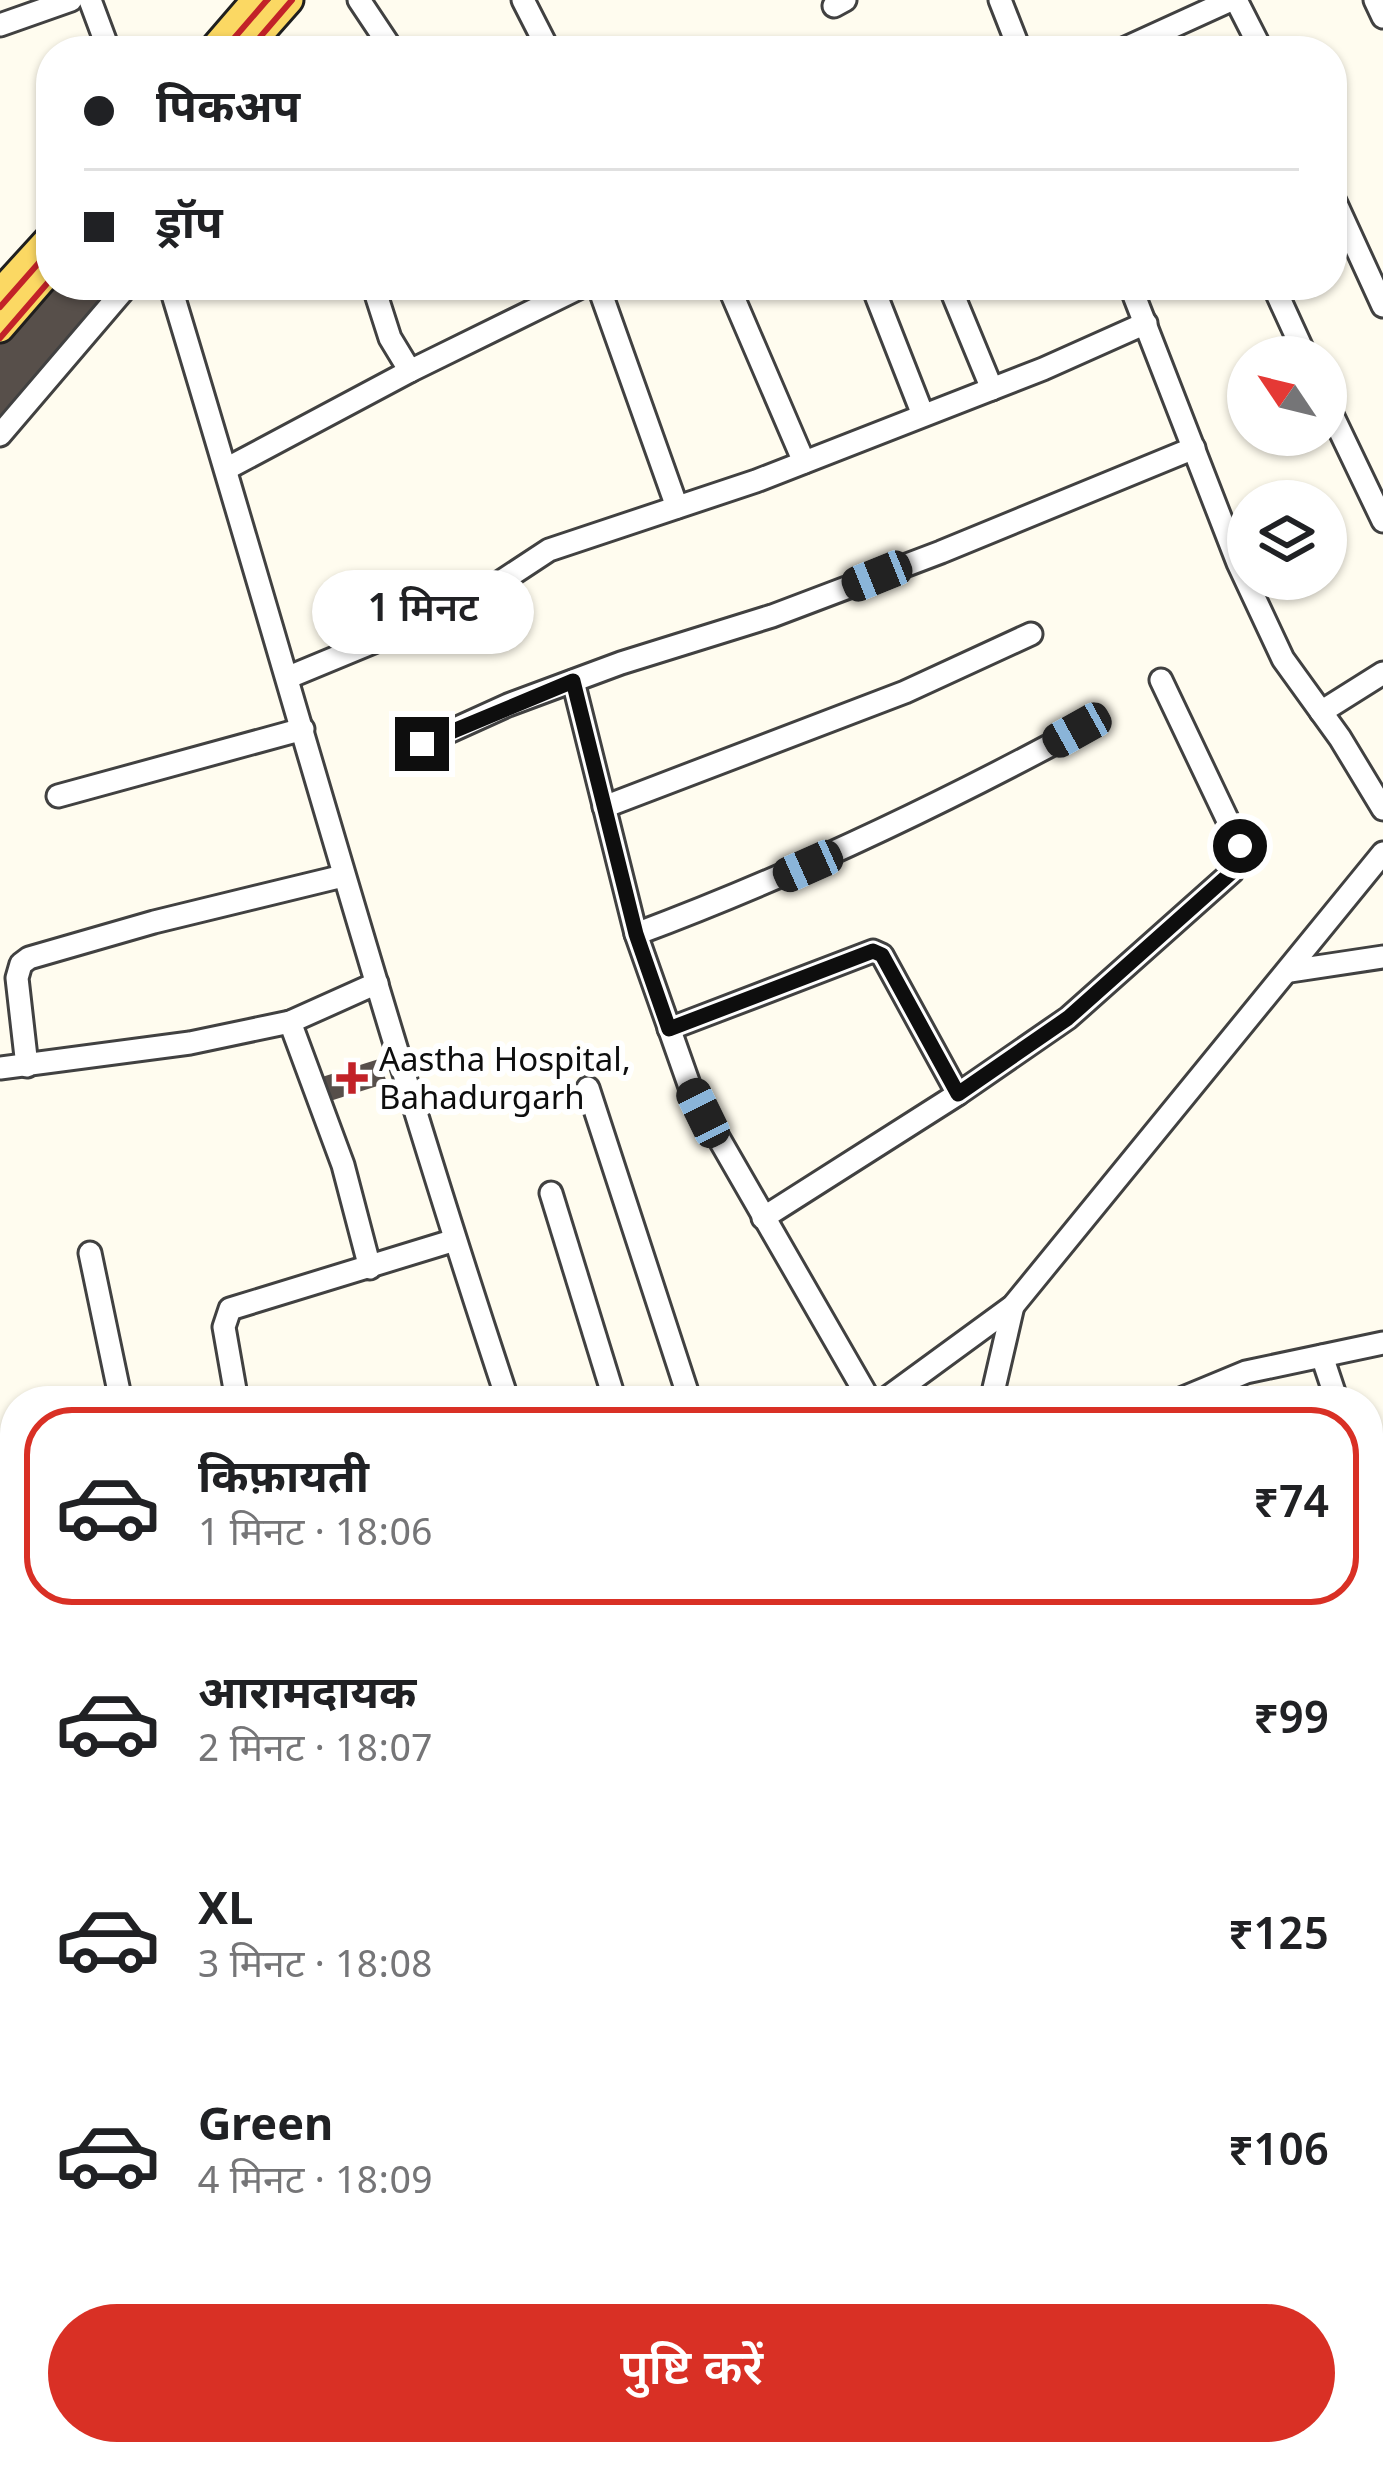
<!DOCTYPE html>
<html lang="hi">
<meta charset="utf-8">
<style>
body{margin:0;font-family:Georgia,"Noto Sans Devanagari",serif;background:#f6f6f6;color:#202124;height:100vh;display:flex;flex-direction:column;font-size:45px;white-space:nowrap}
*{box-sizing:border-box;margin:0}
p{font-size:39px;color:#757577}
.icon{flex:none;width:66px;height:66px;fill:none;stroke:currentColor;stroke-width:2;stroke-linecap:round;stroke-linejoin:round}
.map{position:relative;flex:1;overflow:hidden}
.drawer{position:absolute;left:0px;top:1386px;width:1383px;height:1080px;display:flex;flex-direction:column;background:#fff;border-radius:48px 48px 0 0;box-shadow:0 3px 9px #0004}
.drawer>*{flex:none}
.hud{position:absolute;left:36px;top:36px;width:1311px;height:264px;border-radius:48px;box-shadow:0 3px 9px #0004;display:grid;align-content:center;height:264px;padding:0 48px;background:#fff}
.needle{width:78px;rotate:305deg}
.controls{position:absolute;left:1227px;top:336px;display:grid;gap:24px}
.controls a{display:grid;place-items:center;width:120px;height:120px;border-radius:50%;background:#fff;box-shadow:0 3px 9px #0004;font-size:60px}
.end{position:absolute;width:54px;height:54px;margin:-27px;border:15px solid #0e0e0e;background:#fff;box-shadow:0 0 0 6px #fff}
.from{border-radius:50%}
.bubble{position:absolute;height:84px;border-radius:42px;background:#fff;box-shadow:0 3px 9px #0004;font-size:39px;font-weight:600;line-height:84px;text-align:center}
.car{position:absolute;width:36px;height:72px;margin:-36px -18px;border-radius:15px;box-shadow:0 0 9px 3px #0007;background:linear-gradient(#222 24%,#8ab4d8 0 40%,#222 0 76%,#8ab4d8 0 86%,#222 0)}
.hud b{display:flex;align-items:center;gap:42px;height:114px;font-size:45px}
.hud b+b{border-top:3px solid #e0e0e0}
.hud i{width:30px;height:30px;background:#202124}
ul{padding:21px 0 0;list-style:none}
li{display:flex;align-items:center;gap:36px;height:198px;margin:0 24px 18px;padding:0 24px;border:6px solid transparent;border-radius:48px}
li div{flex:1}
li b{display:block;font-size:45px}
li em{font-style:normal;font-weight:600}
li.on{border-color:#d93025}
li>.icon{width:108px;height:108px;stroke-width:1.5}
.button{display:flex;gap:24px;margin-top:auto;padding:24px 48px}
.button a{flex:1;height:138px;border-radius:72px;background:#d93025;color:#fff;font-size:48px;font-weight:600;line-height:138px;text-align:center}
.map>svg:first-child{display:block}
</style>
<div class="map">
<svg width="1383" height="2466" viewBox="0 0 1383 2466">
<rect width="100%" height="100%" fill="#fffcef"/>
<g fill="#574f4a">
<polygon points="51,285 112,285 0,416 0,286"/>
<polygon points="379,1059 387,1083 330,1101 322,1077"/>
</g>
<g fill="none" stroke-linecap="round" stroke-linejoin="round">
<g stroke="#414141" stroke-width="27">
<g id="minor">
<polyline points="90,0 109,51"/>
<polyline points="359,0 393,51"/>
<polyline points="523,0 549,51"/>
<polyline points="1000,0 1020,51"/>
<polyline points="1236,0 1262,51"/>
<polyline points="1375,0 1383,17"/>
<polyline points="834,6 845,0"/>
<polyline points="0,25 71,0"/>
<polyline points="1119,51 1231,0"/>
<polyline points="1332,195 1383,306"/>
<path d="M170 285C283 657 385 1032 508 1401"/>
<polyline points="373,285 390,338 410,371 585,285"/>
<polyline points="598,285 677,507"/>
<polyline points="728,285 804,462"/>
<polyline points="872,285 923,415"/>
<polyline points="949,285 992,389"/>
<polyline points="1041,285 1042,285"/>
<polyline points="1130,285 1238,563 1283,659 1340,738 1383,809"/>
<polyline points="1273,285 1306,357"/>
<polyline points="1326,402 1383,521"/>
<polyline points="0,435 128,285"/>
<polyline points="226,469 410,371"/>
<polyline points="289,677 470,602 549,550 756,481 1043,369 1146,323"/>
<polyline points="573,681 636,934 691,1090 870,1401"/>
<polyline points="1321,712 1383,673"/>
<polyline points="422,744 508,705 621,663 772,616 941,552 1194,448"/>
<polyline points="58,796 303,729"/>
<polyline points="604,807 905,692 1031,634"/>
<path d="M636 934C789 877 934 808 1077 731"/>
<polyline points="1290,971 1383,957"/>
<polyline points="290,1022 343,1165 370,1268"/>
<polyline points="669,1029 873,951 882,955 958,1094"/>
<polyline points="27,1066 17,978 21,964 29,958 154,922 343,876"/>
<polyline points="0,1068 190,1043 290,1022 377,983"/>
<polyline points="588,1088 690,1401"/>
<polyline points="551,1193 615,1401"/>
<polyline points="763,1218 958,1094 1068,1018 1232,872 1242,854 1240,846 1161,680"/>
<polyline points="90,1253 121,1401"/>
<polyline points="1322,1356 1337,1401"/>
<polyline points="237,1401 224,1327 230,1309 455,1240"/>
<polyline points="883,1401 1013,1306 1383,853"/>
<polyline points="991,1401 1013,1306"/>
<polyline points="1176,1401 1246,1372 1383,1343"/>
<polyline points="0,1462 15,1461"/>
<polyline points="1368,1498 1383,1548"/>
<polyline points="0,1531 15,1537"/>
<polyline points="1368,1770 1383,1764"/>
<polyline points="0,1813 15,1826"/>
<polyline points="1368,2170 1383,2207"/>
<polyline points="0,2338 15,2329"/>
<polyline points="1368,2346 1383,2338"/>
<polyline points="1368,2450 1379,2466"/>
<polyline points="349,2451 354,2466"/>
<polyline points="482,2451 490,2466"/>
<polyline points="1019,2451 1026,2466"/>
<polyline points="1256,2451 1265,2466"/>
<polyline points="663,2466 666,2451"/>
<polyline points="876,2466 909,2451"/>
<polyline points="1152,2466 1179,2451"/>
</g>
</g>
<g stroke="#1f1f1f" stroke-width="33">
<g id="major">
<polyline points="212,51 256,0"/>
<polyline points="244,51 289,0"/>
<polyline points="0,293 51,237"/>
<polyline points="0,328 51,269"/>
</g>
</g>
<use href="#minor" stroke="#fff" stroke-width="21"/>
<use href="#major" stroke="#fbd863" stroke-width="27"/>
<g stroke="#c22228" stroke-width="6">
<polyline points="223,51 267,0"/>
<polyline points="248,51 292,0"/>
<polyline points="0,307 51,249"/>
<polyline points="0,338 51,279"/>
</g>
</g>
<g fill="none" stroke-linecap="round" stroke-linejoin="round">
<polyline stroke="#0e0e0e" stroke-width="15" points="422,744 573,681 636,934 669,1029 873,951 882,955 958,1094 1068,1018 1232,872 1242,854 1240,846"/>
</g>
<path fill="#c22228" stroke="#fff" stroke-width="4.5" d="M346 1060h12v12h12v12h-12v12h-12v-12h-12v-12h12z"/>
<g text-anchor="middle" stroke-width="12" stroke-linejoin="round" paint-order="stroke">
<g font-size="33" fill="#0e0e0e" stroke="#fff" text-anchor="start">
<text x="379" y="1071">Aastha Hospital,<tspan x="379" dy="38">Bahadurgarh</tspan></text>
</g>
</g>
</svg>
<div class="controls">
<a><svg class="needle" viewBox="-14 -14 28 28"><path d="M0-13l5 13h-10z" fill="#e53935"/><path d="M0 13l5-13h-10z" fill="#757577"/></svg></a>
<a><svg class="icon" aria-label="layers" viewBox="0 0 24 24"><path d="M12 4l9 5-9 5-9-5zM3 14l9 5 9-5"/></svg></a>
</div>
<i class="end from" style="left:1240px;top:846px"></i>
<i class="end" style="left:422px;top:744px"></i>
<div class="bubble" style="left:312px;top:570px;width:222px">1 मिनट</div>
<i class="car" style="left:877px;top:576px;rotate:248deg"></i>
<i class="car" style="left:1077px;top:730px;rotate:241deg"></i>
<i class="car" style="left:808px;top:866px;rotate:246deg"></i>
<i class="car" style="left:703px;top:1113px;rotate:334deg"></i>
<div class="hud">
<b><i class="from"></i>पिकअप</b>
<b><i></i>ड्रॉप</b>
</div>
<section class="drawer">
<ul>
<li class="on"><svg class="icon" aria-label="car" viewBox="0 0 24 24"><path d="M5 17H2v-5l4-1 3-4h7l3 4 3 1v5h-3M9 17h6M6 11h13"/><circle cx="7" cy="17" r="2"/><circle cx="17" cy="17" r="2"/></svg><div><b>किफ़ायती</b><p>1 मिनट · 18:06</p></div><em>₹74</em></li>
<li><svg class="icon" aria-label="car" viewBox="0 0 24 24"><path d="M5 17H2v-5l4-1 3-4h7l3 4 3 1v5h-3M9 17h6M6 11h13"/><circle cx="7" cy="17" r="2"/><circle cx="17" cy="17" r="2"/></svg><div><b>आरामदायक</b><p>2 मिनट · 18:07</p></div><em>₹99</em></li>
<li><svg class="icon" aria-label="car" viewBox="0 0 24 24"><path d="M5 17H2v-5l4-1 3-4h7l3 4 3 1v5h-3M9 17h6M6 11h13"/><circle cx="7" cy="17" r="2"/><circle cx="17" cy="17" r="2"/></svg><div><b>XL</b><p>3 मिनट · 18:08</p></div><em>₹125</em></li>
<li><svg class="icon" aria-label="car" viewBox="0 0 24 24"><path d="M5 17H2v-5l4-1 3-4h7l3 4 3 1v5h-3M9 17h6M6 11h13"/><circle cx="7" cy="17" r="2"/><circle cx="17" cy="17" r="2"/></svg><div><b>Green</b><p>4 मिनट · 18:09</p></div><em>₹106</em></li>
</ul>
<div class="button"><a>पुष्टि करें</a></div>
</section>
</div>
